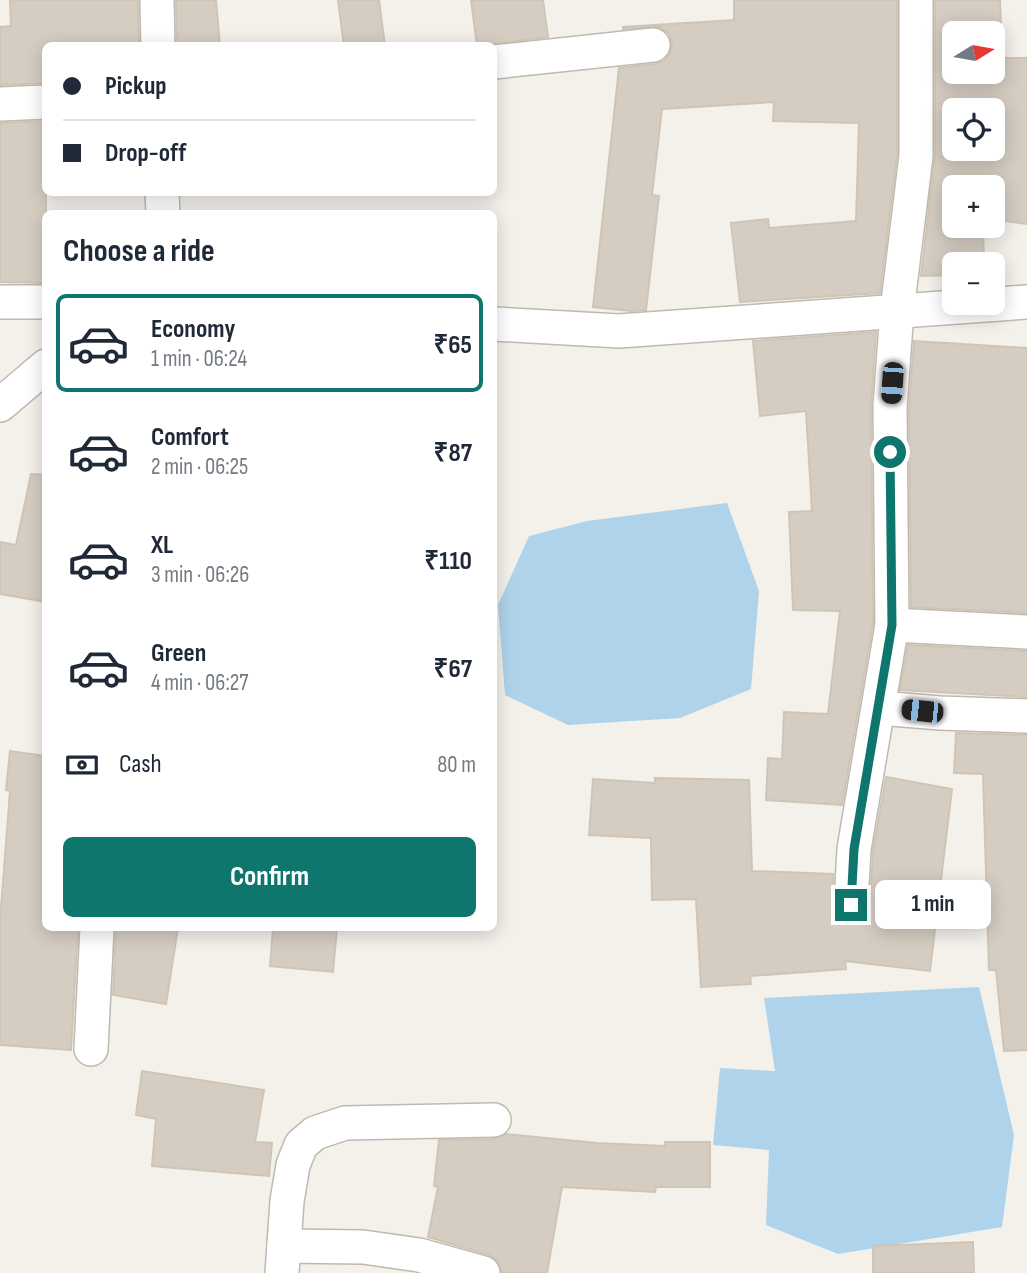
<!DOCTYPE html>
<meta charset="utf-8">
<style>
body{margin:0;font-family:"Sofia Sans Condensed",sans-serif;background:#f6f6f7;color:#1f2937;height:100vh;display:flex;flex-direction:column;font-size:26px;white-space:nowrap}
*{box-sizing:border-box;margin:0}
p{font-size:23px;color:#747a83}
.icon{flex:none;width:38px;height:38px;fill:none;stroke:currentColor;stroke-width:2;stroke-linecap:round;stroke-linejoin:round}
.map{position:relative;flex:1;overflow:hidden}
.drawer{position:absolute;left:42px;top:210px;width:455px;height:721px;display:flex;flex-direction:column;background:#fff;border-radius:10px;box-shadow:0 4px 18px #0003}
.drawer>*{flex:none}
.hud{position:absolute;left:42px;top:42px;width:455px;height:154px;border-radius:10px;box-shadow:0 4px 18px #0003;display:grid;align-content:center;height:154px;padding:0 21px;background:#fff}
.needle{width:46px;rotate:79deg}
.controls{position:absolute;left:942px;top:21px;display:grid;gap:14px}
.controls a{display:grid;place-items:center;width:63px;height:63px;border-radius:10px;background:#fff;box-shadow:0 4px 18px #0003;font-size:35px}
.end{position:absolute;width:32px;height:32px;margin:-16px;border:9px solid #0f766e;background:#fff;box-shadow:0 0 0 4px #fff}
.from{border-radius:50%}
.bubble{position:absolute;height:49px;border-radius:10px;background:#fff;box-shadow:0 4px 18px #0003;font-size:23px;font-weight:700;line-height:49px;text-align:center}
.car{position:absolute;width:21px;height:42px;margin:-21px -10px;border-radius:9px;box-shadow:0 0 5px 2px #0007;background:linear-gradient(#222 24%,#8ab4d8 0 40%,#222 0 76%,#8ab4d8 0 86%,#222 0)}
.hud b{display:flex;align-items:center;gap:24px;height:66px;font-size:26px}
.hud b+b{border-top:2px solid #e0e1e3}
.hud i{width:18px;height:18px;background:#1f2937}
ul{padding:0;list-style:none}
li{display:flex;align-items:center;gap:21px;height:98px;margin:0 14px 10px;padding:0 7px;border:4px solid transparent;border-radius:10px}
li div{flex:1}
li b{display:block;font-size:26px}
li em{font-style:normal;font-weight:700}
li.active{border-color:#0f766e}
li>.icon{width:63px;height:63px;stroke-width:1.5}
h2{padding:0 21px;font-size:32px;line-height:84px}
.pay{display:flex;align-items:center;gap:18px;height:77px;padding:0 21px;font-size:26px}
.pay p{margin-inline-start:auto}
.cta{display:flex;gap:14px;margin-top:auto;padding:14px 21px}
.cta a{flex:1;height:80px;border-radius:10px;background:#0f766e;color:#fff;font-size:28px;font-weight:700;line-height:80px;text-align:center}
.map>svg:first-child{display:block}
</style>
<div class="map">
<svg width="1027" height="1273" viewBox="0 0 1027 1273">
<rect width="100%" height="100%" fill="#f4f1eb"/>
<g fill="#aed3ea">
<polygon points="727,503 759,591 751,689 680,718 568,725 505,695 498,605 529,536 587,521"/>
<polygon points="979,987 1014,1135 1002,1227 838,1254 766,1225 769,1150 713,1145 720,1068 775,1071 764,998"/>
</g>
<g fill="#d5cdc2" stroke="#cfc5b6" stroke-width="2" fill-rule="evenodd">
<polygon points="10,0 138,0 139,46 46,46 46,83 0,85 0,27 11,26"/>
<polygon points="176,0 216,0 220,46 177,46"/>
<polygon points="338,0 379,0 385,46 344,46"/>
<polygon points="471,0 543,0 548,37 477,46"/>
<polygon points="734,0 897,0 897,155 880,293 740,302 731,223 768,219 769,228 856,221 859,123 773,121 774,102 662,109 652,195 659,196 646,310 631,311 593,307 619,68 655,64 664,61 670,53 672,44 669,34 660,27 623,29 623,27 734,20"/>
<path d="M935 0H1000L1002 58H1027V224L992 219V187H954V226H983L984 264H954V275L921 276 935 156ZM954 33H992V72H954ZM954 110H992V149H954Z"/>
<polygon points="46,121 46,283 0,282 0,123"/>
<polygon points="876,332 871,406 873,623 842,805 766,800 768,758 782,759 784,712 828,714 840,611 793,610 789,512 812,511 806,411 760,416 753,341"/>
<polygon points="914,341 1027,348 1027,613 911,607 909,407"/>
<polygon points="31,474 46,475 46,602 0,594 0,542 16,545"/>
<polygon points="908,645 1027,651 1027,697 900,690"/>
<polygon points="956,733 1027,735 1027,1050 1004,1051 996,970 989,970 983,774 954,773"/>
<polygon points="10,751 46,756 46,928 78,928 71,1050 0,1045 0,921 10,791 6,790"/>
<polygon points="886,777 952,789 930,971 845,961 846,969 750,976 751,984 701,987 696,899 652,900 651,838 589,835 593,779 655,783 655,778 749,780 752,871 833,874 832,904 834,913 840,921 851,924 860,922 867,916 870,907 873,851"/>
<polygon points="116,928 178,928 166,1004 113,995"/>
<polygon points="273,928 337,928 333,972 270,966"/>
<polygon points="142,1071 264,1090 255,1142 272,1143 269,1176 152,1166 156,1119 136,1115"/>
<polygon points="506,1134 597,1143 665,1146 665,1142 710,1142 710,1187 656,1187 655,1192 562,1187 547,1273 502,1273 497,1260 489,1255 428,1237 438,1187 434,1186 439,1140 494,1139"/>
<polygon points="973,1242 974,1273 873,1273 873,1246"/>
</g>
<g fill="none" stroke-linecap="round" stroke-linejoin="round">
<g stroke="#bfb9af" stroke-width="36">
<g id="minor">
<polyline points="157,0 158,46"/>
<polyline points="494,62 653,45"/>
<polyline points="0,104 46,102"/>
<polyline points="162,192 163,214"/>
<polyline points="0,302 46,302"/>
<polyline points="494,324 619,331 1027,302"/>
<polyline points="0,405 46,366"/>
<polyline points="892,625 1027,632"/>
<polyline points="879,708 940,713 1027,716"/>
<polyline points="851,905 854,849 892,625 890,406 897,311 916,156 916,0"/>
<polyline points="91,1049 97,928"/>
<polyline points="284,1246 363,1247 419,1255 483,1273"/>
<polyline points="282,1273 287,1201 293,1165 301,1145 315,1133 345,1123 494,1120"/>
</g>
</g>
<use href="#minor" stroke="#fff" stroke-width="33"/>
</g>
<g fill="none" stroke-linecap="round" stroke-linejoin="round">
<polyline stroke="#0f766e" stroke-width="9" points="851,905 854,849 892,625 890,452"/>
</g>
</svg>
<div class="controls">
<a><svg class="needle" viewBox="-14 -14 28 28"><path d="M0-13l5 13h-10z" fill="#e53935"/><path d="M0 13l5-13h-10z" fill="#747a83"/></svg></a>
<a><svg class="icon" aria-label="locate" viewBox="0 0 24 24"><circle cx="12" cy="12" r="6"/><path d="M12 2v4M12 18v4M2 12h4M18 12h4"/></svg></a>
<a>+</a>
<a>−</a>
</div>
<i class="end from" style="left:890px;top:452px"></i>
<i class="end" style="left:851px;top:905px"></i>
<div class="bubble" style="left:875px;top:880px;width:116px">1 min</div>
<i class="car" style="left:892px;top:383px;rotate:184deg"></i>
<i class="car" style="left:922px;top:711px;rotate:276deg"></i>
<div class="hud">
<b><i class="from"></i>Pickup</b>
<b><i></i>Drop-off</b>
</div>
<section class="drawer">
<h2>Choose a ride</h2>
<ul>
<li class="active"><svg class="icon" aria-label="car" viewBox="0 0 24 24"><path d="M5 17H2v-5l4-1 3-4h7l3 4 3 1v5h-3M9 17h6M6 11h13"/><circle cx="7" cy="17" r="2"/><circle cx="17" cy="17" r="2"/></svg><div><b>Economy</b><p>1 min · 06:24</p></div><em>₹65</em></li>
<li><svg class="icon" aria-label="car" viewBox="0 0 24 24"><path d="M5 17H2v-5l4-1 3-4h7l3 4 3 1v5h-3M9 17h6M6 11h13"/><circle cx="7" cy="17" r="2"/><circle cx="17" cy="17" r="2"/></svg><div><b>Comfort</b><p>2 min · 06:25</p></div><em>₹87</em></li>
<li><svg class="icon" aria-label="car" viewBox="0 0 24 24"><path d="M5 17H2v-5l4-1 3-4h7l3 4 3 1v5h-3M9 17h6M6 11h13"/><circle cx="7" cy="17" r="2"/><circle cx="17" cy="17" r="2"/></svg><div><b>XL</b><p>3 min · 06:26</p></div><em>₹110</em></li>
<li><svg class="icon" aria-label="car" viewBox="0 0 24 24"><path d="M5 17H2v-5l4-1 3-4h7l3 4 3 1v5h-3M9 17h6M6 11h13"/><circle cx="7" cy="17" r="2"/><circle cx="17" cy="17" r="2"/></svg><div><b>Green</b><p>4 min · 06:27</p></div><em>₹67</em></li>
</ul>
<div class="pay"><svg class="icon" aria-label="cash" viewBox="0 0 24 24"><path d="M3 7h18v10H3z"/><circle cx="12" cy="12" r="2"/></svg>Cash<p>80 m</p></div>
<div class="cta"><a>Confirm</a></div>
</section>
</div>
